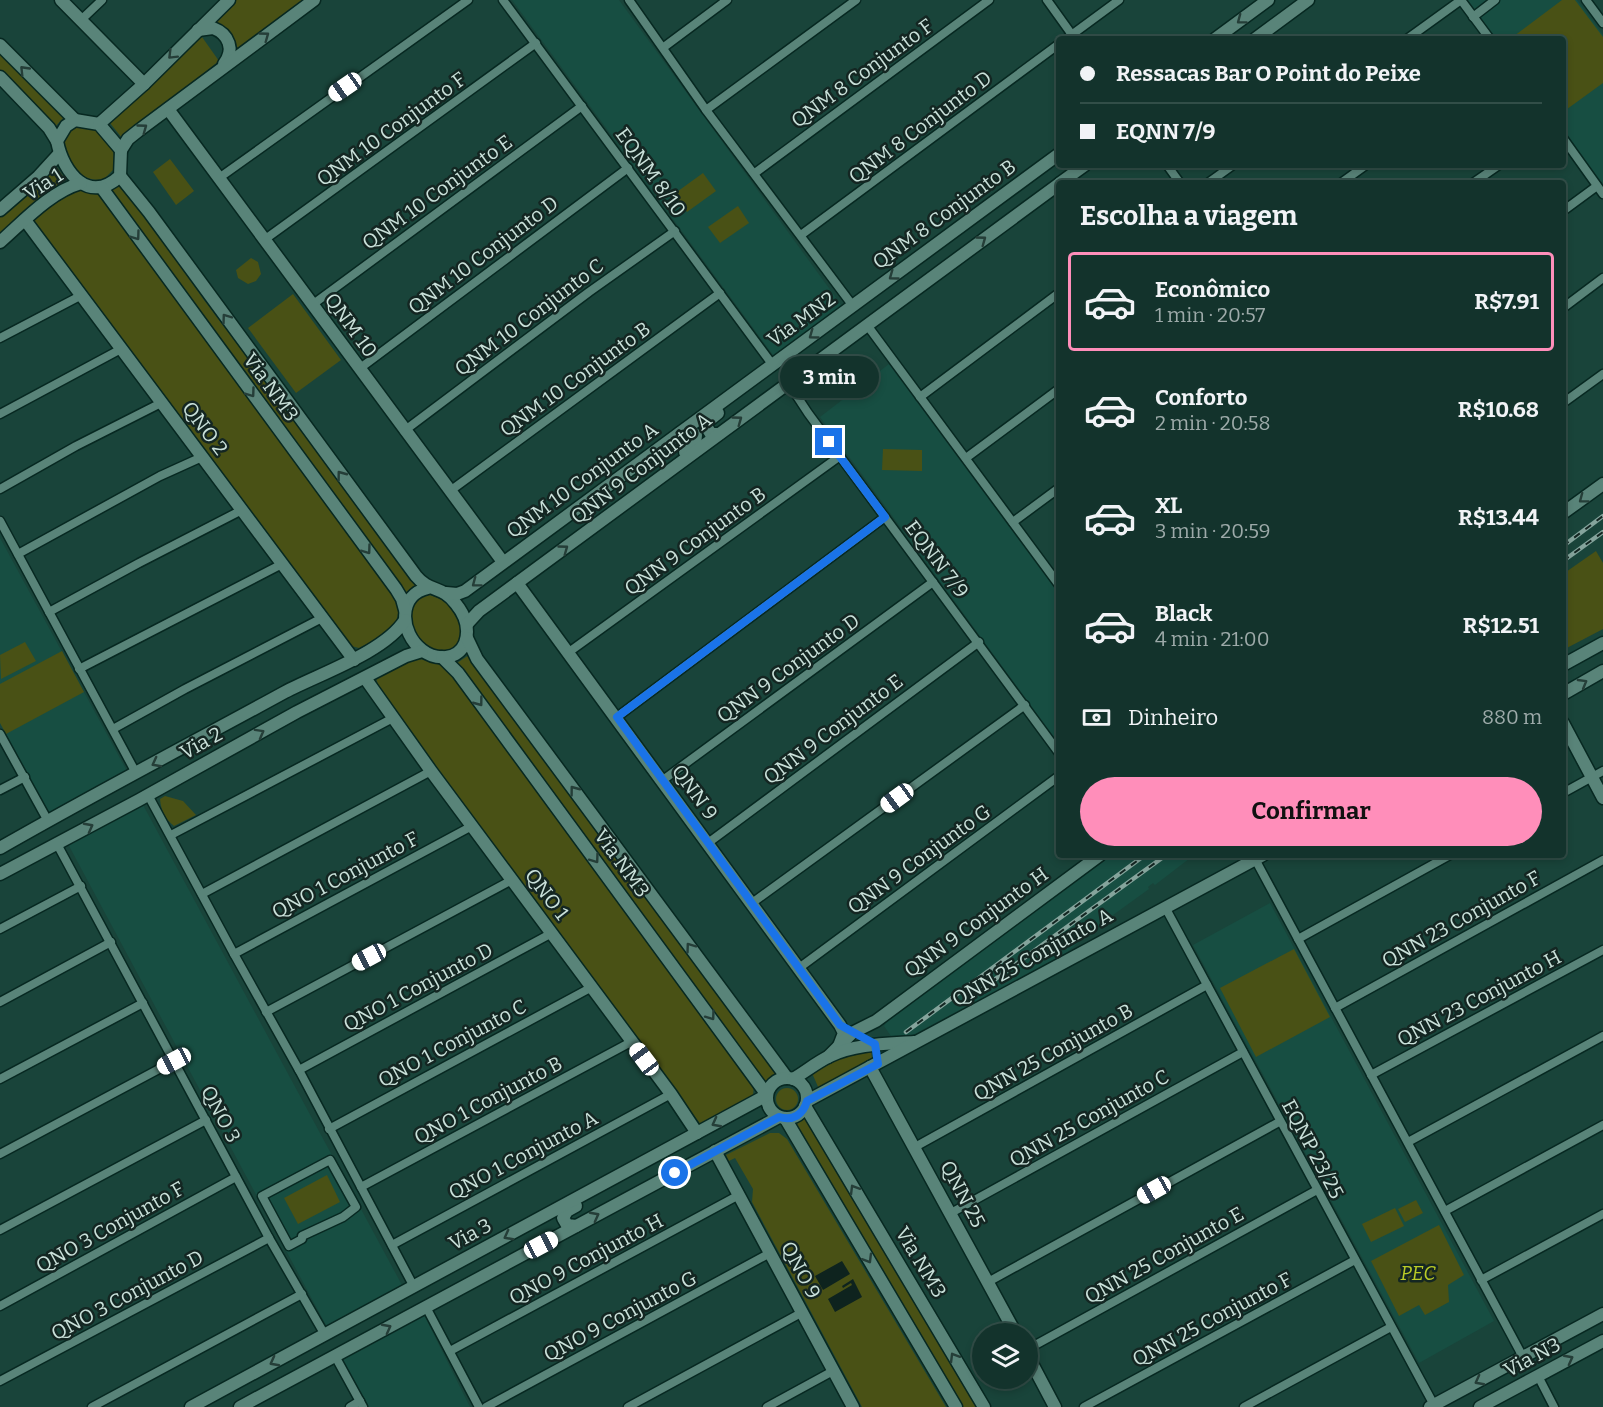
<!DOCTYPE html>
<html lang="pt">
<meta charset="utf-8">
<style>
body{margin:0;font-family:Bitter,serif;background:#203f38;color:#f1f3f6;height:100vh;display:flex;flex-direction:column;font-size:22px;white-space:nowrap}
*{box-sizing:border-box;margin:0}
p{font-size:20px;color:#9daaa9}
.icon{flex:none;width:33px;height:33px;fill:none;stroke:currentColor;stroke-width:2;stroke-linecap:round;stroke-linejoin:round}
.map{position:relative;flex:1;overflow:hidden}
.details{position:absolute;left:1056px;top:180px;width:510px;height:678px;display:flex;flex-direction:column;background:#13332c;border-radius:6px;box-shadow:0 3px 9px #0003,0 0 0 2px #324e48}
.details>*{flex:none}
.top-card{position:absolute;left:1056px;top:36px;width:510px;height:132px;border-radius:6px;box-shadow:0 3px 9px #0003,0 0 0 2px #324e48;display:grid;align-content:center;height:132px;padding:0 24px;background:#13332c}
.buttons{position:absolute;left:972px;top:1323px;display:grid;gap:12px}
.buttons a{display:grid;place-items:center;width:66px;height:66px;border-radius:50%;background:#13332c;box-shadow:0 3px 9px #0003,0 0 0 2px #324e48;font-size:30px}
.end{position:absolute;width:27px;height:27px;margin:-14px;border:8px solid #1a73e8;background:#fff;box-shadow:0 0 0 3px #fff}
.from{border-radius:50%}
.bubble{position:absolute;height:42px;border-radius:21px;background:#13332c;box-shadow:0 3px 9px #0003,0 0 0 2px #324e48;font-size:20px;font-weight:700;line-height:42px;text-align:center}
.car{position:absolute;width:18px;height:36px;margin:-18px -9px;border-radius:8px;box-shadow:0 0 4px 2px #0007;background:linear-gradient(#fff 24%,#345 0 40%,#fff 0 76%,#345 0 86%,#fff 0)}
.top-card b{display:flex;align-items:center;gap:21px;height:57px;font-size:22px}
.top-card b+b{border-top:2px solid #324e48}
.top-card i{width:15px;height:15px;background:#f1f3f6}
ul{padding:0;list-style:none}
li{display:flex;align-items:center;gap:18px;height:99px;margin:0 12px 9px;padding:0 12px;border:3px solid transparent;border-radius:6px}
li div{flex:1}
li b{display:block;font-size:22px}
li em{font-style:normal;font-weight:700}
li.on{border-color:#ff8eba}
li>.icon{width:54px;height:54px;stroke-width:1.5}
h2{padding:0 24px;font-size:27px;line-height:72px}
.pay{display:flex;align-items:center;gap:15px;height:66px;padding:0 24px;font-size:22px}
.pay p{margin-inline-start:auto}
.action{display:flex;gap:12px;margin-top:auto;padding:12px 24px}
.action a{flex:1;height:69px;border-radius:36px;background:#ff8eba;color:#111;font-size:24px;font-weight:700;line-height:69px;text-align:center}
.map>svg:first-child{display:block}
</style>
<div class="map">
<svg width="1603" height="1407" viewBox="0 0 1603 1407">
<rect width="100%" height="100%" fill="#19443a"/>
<g fill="#174e42">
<polygon points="512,0 619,0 842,306 773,355"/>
<polygon points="1466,0 1577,0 1603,35 1603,184 1563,130 1563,39 1495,39"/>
<polygon points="889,364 1059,594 1059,744 820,417"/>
<polygon points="0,538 128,773 50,815 0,723"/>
<polygon points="142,803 403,1287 327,1327 68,844"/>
<polygon points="1112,855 1194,855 1155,885 1153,883 1148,887 1149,889 1102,923 1066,953 911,1036 893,1039 884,1026 889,1019"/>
<polygon points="1270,903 1494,1321 1419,1363 1193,945"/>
<polygon points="422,1315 425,1317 470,1407 369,1407 342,1359"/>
</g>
<g fill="#495115">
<polygon points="236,0 306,0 239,49 215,20"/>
<polygon points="1562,0 1575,0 1603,37 1603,83 1563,112 1563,39 1510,39"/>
<polygon points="202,37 219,61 122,138 110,123 195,40"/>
<polygon points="0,51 64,117 54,128 0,76"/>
<path d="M84 124C103 129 117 148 115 168L104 179C79 184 69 161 63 141L71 127Z"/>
<polygon points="170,159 194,191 176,205 153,172"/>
<polygon points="56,166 65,179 0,235 0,216"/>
<polygon points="703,173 716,191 687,212 674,194"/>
<polygon points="121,183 204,300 417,584 405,593 109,192"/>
<path d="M80 189 100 195 109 207 397 599C404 629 382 636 359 648L351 646 33 222 60 195Z"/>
<polygon points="738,206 749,223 720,243 708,227"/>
<polygon points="251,258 258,262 261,274 256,281 248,284 238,278 236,270"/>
<polygon points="293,294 341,360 296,393 248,328"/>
<polygon points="883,449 922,450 922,471 882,470"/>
<polygon points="1596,551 1603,563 1603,629 1563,650 1563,574"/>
<path d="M429 595C445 598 461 613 462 630 462 635 460 641 459 645 455 647 450 651 446 652 421 656 392 602 429 595Z"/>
<polygon points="25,642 36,661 1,679 0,655"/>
<polygon points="62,651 84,692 6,734 0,723 0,684"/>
<polygon points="469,655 773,1067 775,1074 766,1083 457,663"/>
<path d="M410 659C427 658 440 663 453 674L754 1083 753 1096 701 1125 380 691 375 675Z"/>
<path d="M165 796 183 801 196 815 174 826C165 819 161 811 160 799Z"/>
<polygon points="1294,949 1330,1017 1256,1057 1220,988"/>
<polygon points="871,1050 872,1060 819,1089 812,1073 829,1060"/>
<circle cx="787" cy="1099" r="11"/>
<polygon points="805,1115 979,1407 960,1407 792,1122"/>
<polygon points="770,1133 779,1133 787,1139 946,1407 862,1407 752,1202 753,1189 735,1158 729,1161 726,1155"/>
<polygon points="327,1175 340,1202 298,1224 284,1198"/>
<polygon points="1416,1200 1423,1213 1405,1222 1398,1209"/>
<polygon points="1395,1208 1404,1226 1371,1242 1362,1224"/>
<polygon points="1439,1225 1464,1275 1448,1285 1449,1302 1425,1315 1419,1305 1399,1316 1371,1261"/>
</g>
<g fill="#0e231e">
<polygon points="842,1261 850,1274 823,1290 815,1276"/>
<polygon points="853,1279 862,1297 835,1312 828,1299 852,1285 851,1283 843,1288 842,1286"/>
</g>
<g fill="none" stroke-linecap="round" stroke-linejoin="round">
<g stroke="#072821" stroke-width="11">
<g id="street">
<polyline points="503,0 772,364"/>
<polyline points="629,0 706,110 853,306"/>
<polyline points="1047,0 1075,39"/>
<polyline points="1586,0 1603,23"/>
<polyline points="1473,17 1495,0"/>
<polyline points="81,20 102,0"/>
<polyline points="1066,39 1119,0"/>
<polyline points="1407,39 1461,0 1490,39"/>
<polyline points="664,47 727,0"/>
<polyline points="706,110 856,0"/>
<polyline points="1563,138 1603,194"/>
<polyline points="1167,165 1180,183"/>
<polyline points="755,173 989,0"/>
<polyline points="219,178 468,0"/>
<polyline points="1208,183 1233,165"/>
<polyline points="1341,183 1366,165"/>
<polyline points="1473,183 1499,165"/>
<polyline points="1563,211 1597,186"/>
<polyline points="801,235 1059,44"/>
<polyline points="264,240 536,43"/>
<polyline points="312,305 582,106"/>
<polyline points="1563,308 1603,278"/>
<polyline points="867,325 1059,585"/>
<polyline points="0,338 80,296"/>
<polyline points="359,369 628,168"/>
<polyline points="789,384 808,413 1059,753"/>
<polyline points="920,397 1059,293"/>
<polyline points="1563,403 1603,374"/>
<polyline points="0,414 121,349"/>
<polyline points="404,431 589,292 675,231"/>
<polyline points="966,458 1059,389"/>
<polyline points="0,489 76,446 161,403"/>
<polyline points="450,491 720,293"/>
<polyline points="0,521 136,773"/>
<polyline points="1013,522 1059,488"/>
<polyline points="18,554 160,476 202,457"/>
<polyline points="49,612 139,563 242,510"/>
<polyline points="569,652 840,456"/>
<polyline points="79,669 282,564"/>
<polyline points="617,717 885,517"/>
<polyline points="113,729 185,689 322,618"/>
<polyline points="0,734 48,821"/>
<polyline points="663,780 933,582"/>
<polyline points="0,790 25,777"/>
<polyline points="1563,793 1603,771"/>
<polyline points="148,795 234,954 299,1070 414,1287"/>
<polyline points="171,835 393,718"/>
<polyline points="708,843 979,642"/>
<polyline points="57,844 269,1238 325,1335"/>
<polyline points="1255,859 1523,1357"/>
<polyline points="202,894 431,771"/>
<polyline points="752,903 1025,705"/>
<polyline points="1165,907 1434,1405"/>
<polyline points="0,929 81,886"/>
<polyline points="1298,939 1450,855"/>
<polyline points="234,954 472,826"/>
<polyline points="799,968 1059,776"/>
<polyline points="0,1002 111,942"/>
<polyline points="1335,1008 1603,860"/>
<polyline points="266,1012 512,880"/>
<polyline points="299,1070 552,933"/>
<polyline points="1371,1075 1603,950"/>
<polyline points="0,1079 143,1003"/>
<polyline points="329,1129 592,987"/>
<polyline points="1408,1142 1603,1036"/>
<polyline points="915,1147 1207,985"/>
<polyline points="0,1154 174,1061"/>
<polygon points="330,1160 356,1207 343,1217 302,1236 302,1239 289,1246 262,1196"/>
<polyline points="361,1187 631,1042"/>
<polyline points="1445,1211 1603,1125"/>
<polyline points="951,1213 1243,1052"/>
<polyline points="0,1230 206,1120"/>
<polyline points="392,1245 671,1094"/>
<polyline points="1481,1280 1603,1214"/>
<polyline points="988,1282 1279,1122"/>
<polyline points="0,1306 236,1177"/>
<polyline points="426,1307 479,1407"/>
<polyline points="1028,1349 1317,1190"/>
<polyline points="450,1351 739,1195"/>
<polyline points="335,1356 363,1407"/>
<polyline points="1538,1376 1554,1407"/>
<polyline points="0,1381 269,1238"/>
<polyline points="92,1407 302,1294"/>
<polyline points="350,1407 360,1401"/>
<polyline points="486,1407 770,1253"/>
<polyline points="628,1407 801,1313"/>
<polyline points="767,1407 833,1371"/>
<polyline points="1084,1407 1355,1260"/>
<polyline points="1244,1407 1391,1327"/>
</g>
</g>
<g stroke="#072821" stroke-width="15">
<g id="secondary">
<polyline points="61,0 144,84"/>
<path d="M198 30 213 28C229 34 235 50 224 64"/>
<polyline points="1215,39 1268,0"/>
<polyline points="1255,39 1308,0"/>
<polyline points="0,45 75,120"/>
<polyline points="0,77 49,128 57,141"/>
<polyline points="168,109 503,562"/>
<path d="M75 120 99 124 121 150 120 176C89 205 63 173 57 141L66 126Z"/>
<polyline points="99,124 144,84 229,0"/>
<polyline points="121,150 128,139 138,131 314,0"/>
<path d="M120 176 149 212 416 576C430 593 442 585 456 604 465 615 470 629 465 643 458 660 436 661 422 650 400 633 397 595 428 588"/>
<polyline points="1060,183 1085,165"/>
<polyline points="102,188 396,589 402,599 405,610"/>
<polyline points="0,210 38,177 59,154"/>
<polyline points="25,220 354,660"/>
<path d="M0 242C24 221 50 192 81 183"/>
<polyline points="718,413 707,422 706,426 711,434 719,434"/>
<path d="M680 433C687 431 690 430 696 435L695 444 685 452"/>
<polyline points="1563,513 1603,484"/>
<polyline points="517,583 840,1025 844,1033 839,1046"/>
<polyline points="446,593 457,594 465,591 1059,154"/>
<polyline points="467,624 479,611 1059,184"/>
<polyline points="467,638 477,659 787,1078"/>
<polyline points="1563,665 1603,643"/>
<polyline points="365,678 431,771 671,1094 697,1133"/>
<polyline points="1563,694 1603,671"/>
<polyline points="1563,723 1603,798"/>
<path d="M0 848C94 794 190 744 285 692 319 674 385 652 405 620"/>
<polyline points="0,874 139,800 297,712 406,656 422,651"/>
<polyline points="828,1057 852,1033 876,1021 1100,855"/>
<polyline points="870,1067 1016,1334"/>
<circle cx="787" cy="1098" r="20"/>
<path d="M793 1079C805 1072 817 1062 830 1056 855 1044 886 1044 914 1042"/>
<polyline points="807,1101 1263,855"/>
<polyline points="805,1106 984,1407"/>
<polyline points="785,1118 956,1407"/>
<polyline points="715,1151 853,1407"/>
<polyline points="576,1226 567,1225 563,1218 567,1211 576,1206"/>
<polyline points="1028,1356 1055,1407"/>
<polyline points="191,1407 767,1095 458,673 442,657"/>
<polyline points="240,1407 779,1117"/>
<polyline points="1430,1407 1603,1314"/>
<polyline points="1480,1407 1603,1341"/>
</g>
</g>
<use href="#street" stroke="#598479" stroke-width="8"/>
<use href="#secondary" stroke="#598479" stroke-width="12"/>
<g stroke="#85a49c" stroke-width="4.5">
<g id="rail">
<polyline points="1563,546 1603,516"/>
<polyline points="1563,561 1603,532"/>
<polyline points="979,991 1166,855"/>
<polyline points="906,1032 1145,855"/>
</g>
</g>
<use href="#rail" stroke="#142622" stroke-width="2" stroke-dasharray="7" stroke-linecap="butt"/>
</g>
<defs><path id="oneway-chevron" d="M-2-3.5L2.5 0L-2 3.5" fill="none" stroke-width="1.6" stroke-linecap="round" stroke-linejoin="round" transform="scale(1.5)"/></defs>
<g stroke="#253e38">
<use href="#oneway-chevron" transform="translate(1241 20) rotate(143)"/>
<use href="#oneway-chevron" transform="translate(265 36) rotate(-36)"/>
<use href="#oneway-chevron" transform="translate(172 55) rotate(135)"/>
<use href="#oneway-chevron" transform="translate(24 70) rotate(-134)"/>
<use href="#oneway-chevron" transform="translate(143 128) rotate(-36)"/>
<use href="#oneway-chevron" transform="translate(136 236) rotate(54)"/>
<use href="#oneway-chevron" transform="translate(982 240) rotate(-36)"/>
<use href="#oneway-chevron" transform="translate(893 276) rotate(144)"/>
<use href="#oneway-chevron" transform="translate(226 318) rotate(-126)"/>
<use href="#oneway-chevron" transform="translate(813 335) rotate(144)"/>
<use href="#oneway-chevron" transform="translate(251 393) rotate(54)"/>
<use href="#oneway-chevron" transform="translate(738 420) rotate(-36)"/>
<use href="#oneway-chevron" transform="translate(341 475) rotate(-127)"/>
<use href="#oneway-chevron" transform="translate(1583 499) rotate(143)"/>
<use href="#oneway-chevron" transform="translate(564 549) rotate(-36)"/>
<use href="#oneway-chevron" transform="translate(367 550) rotate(54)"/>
<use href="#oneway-chevron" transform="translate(476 583) rotate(143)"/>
<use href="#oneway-chevron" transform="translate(1583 683) rotate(-30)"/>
<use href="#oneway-chevron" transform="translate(479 702) rotate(53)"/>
<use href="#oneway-chevron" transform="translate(260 733) rotate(-29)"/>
<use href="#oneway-chevron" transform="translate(156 763) rotate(152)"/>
<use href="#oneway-chevron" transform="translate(574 790) rotate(-127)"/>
<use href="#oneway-chevron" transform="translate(89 827) rotate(-28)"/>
<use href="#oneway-chevron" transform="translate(595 859) rotate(54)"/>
<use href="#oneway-chevron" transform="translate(690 947) rotate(-126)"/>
<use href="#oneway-chevron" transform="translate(711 1016) rotate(54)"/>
<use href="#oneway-chevron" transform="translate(716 1123) rotate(152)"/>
<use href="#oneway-chevron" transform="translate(854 1189) rotate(-121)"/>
<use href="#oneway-chevron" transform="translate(595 1216) rotate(-28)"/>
<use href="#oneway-chevron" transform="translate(508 1236) rotate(152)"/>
<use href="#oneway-chevron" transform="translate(868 1259) rotate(59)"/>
<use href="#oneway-chevron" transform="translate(387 1328) rotate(-28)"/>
<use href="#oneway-chevron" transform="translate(954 1357) rotate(-121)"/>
<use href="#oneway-chevron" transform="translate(1569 1359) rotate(-28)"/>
<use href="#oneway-chevron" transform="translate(274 1362) rotate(152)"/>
<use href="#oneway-chevron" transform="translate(1479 1381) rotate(152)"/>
</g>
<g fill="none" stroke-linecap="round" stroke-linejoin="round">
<path stroke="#1a73e8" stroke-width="8" d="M675 1173 779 1117C793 1121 803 1115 807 1101L878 1064 875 1044 840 1025 617 717 885 517 829 442"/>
</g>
<g text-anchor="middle" stroke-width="5" stroke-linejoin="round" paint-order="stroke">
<g font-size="20" fill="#cae1da" stroke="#142622">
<text transform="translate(862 73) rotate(-36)" y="7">QNM 8 Conjunto F</text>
<text transform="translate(920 127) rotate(-37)" y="7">QNM 8 Conjunto D</text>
<text transform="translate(391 129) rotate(-36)" y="7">QNM 10 Conjunto F</text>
<text transform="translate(651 172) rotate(54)" y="7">EQNM 8/10</text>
<text transform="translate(43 184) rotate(-33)" y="7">Via 1</text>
<text transform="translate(437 192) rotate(-36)" y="7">QNM 10 Conjunto E</text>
<text transform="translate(944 214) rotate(-36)" y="7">QNM 8 Conjunto B</text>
<text transform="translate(483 255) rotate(-37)" y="7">QNM 10 Conjunto D</text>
<text transform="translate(529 317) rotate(-37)" y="7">QNM 10 Conjunto C</text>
<text transform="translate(801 319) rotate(-36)" y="7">Via MN2</text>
<text transform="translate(351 325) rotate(54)" y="7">QNM 10</text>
<text transform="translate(575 379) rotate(-36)" y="7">QNM 10 Conjunto B</text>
<text transform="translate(271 387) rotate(54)" y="7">Via NM3</text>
<text transform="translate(205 428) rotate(53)" y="7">QNO 2</text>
<text transform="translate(641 468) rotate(-37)" y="7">QNN 9 Conjunto A</text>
<text transform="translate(582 480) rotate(-36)" y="7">QNM 10 Conjunto A</text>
<text transform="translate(695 541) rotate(-36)" y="7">QNN 9 Conjunto B</text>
<text transform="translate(937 559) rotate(53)" y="7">EQNN 7/9</text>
<text transform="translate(788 668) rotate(-36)" y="7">QNN 9 Conjunto D</text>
<text transform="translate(833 729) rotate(-37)" y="7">QNN 9 Conjunto E</text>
<text transform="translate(201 743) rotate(-29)" y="7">Via 2</text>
<text transform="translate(695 792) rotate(54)" y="7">QNN 9</text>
<text transform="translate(919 859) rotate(-36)" y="7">QNN 9 Conjunto G</text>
<text transform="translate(622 863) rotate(54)" y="7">Via NM3</text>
<text transform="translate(345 875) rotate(-28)" y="7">QNO 1 Conjunto F</text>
<text transform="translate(547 894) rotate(53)" y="7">QNO 1</text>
<text transform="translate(1461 919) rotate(-29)" y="7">QNN 23 Conjunto F</text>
<text transform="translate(976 922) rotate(-36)" y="7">QNN 9 Conjunto H</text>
<text transform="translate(1032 957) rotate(-29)" y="7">QNN 25 Conjunto A</text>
<text transform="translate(418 987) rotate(-28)" y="7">QNO 1 Conjunto D</text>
<text transform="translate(1479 998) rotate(-28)" y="7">QNN 23 Conjunto H</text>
<text transform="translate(452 1043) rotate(-28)" y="7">QNO 1 Conjunto C</text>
<text transform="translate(1053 1052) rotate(-29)" y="7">QNN 25 Conjunto B</text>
<text transform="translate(488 1100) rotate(-28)" y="7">QNO 1 Conjunto B</text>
<text transform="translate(221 1114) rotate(62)" y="7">QNO 3</text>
<text transform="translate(1089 1118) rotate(-29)" y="7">QNN 25 Conjunto C</text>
<text transform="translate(1313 1149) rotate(62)" y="7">EQNP 23/25</text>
<text transform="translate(523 1155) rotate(-28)" y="7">QNO 1 Conjunto A</text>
<text transform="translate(963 1194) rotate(62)" y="7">QNN 25</text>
<text transform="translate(110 1227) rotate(-29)" y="7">QNO 3 Conjunto F</text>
<text transform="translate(470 1234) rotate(-28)" y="7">Via 3</text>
<text transform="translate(1164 1255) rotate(-29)" y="7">QNN 25 Conjunto E</text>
<text transform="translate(586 1259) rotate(-28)" y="7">QNO 9 Conjunto H</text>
<text transform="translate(921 1262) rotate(59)" y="7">Via NM3</text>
<text transform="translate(801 1270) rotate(62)" y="7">QNO 9</text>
<text transform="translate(127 1295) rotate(-28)" y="7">QNO 3 Conjunto D</text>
<text transform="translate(620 1316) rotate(-28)" y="7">QNO 9 Conjunto G</text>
<text transform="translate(1212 1319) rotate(-28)" y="7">QNN 25 Conjunto F</text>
<text transform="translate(1532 1357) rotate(-28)" y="7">Via N3</text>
</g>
<g font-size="20" font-style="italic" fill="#b9cb27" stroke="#142622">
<text x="1418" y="1280">PEC</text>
</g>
</g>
</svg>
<div class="buttons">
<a><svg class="icon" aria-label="layers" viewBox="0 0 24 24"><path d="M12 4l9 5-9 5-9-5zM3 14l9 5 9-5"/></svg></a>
</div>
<i class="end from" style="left:675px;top:1173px"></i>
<i class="end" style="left:829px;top:442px"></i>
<div class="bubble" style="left:780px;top:356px;width:99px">3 min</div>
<i class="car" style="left:345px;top:87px;rotate:235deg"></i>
<i class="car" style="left:897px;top:798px;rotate:234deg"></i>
<i class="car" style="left:369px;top:957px;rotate:242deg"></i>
<i class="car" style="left:644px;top:1059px;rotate:323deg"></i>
<i class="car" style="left:174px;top:1061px;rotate:242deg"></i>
<i class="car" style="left:1154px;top:1190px;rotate:241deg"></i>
<i class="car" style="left:541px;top:1245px;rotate:62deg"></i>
<div class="top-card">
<b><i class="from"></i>Ressacas Bar O Point do Peixe</b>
<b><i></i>EQNN 7/9</b>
</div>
<section class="details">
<h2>Escolha a viagem</h2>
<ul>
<li class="on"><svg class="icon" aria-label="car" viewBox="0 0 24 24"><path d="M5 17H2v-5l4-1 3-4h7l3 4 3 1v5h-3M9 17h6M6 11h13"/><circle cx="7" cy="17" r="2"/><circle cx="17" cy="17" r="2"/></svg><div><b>Econômico</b><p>1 min · 20:57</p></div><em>R$7.91</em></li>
<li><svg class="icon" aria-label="car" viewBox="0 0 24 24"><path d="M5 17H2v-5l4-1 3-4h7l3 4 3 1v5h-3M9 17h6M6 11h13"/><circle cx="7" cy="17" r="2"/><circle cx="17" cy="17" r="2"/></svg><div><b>Conforto</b><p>2 min · 20:58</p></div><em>R$10.68</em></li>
<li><svg class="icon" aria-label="car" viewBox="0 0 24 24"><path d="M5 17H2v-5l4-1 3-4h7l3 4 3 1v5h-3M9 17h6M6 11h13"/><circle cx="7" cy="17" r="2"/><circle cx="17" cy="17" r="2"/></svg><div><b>XL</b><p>3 min · 20:59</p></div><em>R$13.44</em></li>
<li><svg class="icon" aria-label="car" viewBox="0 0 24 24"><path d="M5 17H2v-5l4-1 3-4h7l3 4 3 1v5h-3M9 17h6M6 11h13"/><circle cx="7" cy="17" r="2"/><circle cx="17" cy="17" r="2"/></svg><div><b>Black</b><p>4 min · 21:00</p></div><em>R$12.51</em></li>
</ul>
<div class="pay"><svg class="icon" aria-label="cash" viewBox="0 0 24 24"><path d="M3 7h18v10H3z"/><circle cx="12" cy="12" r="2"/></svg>Dinheiro<p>880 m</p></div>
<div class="action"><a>Confirmar</a></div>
</section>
</div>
